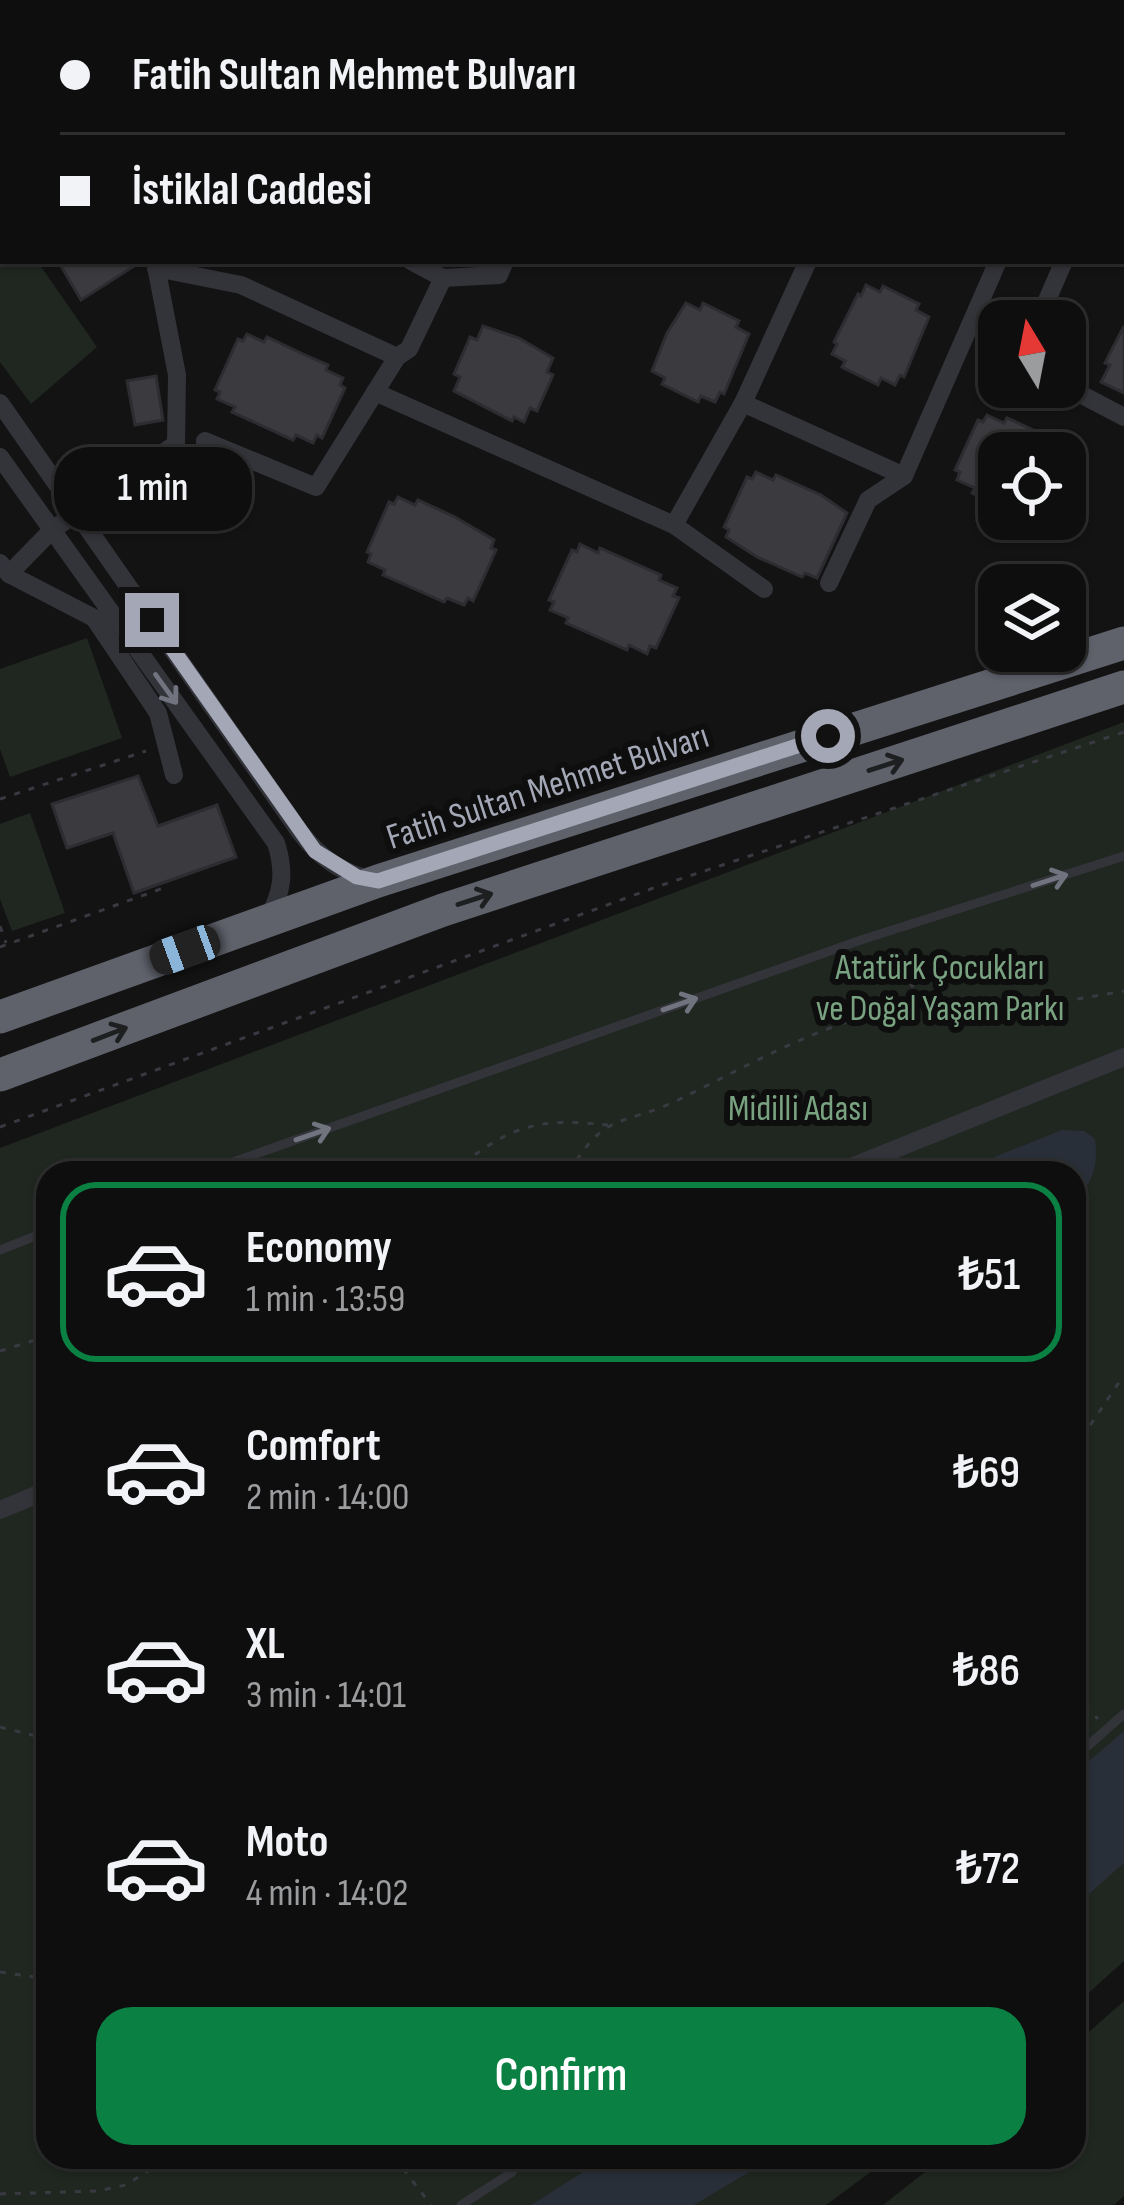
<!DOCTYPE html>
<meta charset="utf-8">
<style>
body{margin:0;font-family:"Sofia Sans Condensed",sans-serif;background:#171718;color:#f1f3f6;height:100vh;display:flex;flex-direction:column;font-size:45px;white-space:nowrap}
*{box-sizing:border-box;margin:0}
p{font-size:39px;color:#9b9c9e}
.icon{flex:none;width:66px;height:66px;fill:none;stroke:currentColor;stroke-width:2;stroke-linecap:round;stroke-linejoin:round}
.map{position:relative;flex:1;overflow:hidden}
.details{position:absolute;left:36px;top:1161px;width:1050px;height:1008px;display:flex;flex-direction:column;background:#0e0e0f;border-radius:36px;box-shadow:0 3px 9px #0004,0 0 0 3px #2e2e2f}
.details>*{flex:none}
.hud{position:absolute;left:0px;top:0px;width:1125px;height:264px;box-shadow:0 3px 9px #0004,0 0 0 3px #2e2e2f;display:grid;align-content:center;height:264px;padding:0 60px;background:#0e0e0f}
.needle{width:78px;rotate:350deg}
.buttons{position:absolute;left:978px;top:300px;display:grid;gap:24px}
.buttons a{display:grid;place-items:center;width:108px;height:108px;border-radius:24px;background:#0e0e0f;box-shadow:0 3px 9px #0004,0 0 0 3px #2e2e2f;font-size:60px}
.end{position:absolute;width:54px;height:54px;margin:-27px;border:15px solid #a3a7b6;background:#111;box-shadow:0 0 0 6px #111}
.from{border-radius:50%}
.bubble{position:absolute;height:84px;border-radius:36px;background:#0e0e0f;box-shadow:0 3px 9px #0004,0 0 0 3px #2e2e2f;font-size:39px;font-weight:600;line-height:84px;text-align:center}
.car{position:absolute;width:36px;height:72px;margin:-36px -18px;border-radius:15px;box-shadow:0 0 9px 3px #0007;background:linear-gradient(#222 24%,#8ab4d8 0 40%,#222 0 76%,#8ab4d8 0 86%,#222 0)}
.hud b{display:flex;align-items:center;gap:42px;height:114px;font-size:45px}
.hud b+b{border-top:3px solid #2e2e2f}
.hud i{width:30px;height:30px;background:#f1f3f6}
ul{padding:21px 0 0;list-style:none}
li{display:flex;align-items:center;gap:36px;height:180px;margin:0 24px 18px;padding:0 36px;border:6px solid transparent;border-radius:36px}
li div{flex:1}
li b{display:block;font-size:45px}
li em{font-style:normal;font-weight:600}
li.current{border-color:#0b8043}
li>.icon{width:108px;height:108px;stroke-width:1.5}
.action{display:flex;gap:24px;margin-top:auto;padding:24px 60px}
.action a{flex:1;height:138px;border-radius:36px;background:#0b8043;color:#fff;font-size:48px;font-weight:600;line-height:138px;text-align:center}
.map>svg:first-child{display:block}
</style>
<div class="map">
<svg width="1124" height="2205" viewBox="0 0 1124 2205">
<rect width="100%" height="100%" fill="#131314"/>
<g fill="#1f2720">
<polygon points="0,207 3,261 37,261 97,347 31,404 0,362"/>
<polygon points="87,638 122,738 10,777 0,749 0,669"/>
<polygon points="1124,722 1124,1961 1074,2006 1074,1173 48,1173 48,2157 891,2157 826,2205 0,2205 0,1148"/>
<polygon points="30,813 65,913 12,931 0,899 0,824"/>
<polygon points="1124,2001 1124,2196 1114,2205 883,2205 944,2157 1074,2157 1074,2045"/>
</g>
<g fill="#282f39">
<path d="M1062 1130 1084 1131 1095 1139C1099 1168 1091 1182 1074 1205V1173H977L992 1158Z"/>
<polygon points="1124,1731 1124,1863 1074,1907 1074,1774"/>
<polygon points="607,2157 774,2157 694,2205 531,2205"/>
</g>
<g fill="#3a3a3f" stroke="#2d2c30" stroke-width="3">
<polygon points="58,261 142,261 81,300"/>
<polygon points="866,285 880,292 883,286 919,304 916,310 929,317 904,377 900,375 895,385 881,378 878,385 842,367 845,361 832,354 837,344 834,342 858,294 861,296"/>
<polygon points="686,303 700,310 703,303 739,321 736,327 749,334 724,394 720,392 715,402 701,396 698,402 662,384 665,378 652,371 667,333"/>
<polygon points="483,326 519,338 553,358 547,372 553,375 537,411 530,408 524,422 514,417 512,421 454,391 460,377 454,374 470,337 477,340"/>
<polygon points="1124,326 1124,393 1101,382 1110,365 1105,363"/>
<polygon points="247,334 264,342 267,337 303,354 328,365 326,370 343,378 340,385 345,388 322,438 317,435 313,443 296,435 293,440 232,412 235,407 217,399 220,392 215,390 238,339 243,341"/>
<polygon points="156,376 163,420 135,425 127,381"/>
<polygon points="987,415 1004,423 1007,418 1084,453 1072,453 1083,458 1080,466 1085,468 1065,511 1065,453 999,453 999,505 972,493 975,488 957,480 960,472 955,470 978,420 983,422"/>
<polygon points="756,472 773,480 776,475 821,495 847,513 817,578 805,573 802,577 757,557 726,537 729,530 724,527 747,477 752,479"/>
<polygon points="398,497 415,505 418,500 455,517 494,540 491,548 496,550 473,601 468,598 464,605 447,598 444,602 383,575 385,570 368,562 371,554 367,552 389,502 394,504"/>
<polygon points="580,544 598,553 600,548 661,575 659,580 677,588 673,596 679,598 656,648 650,646 647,654 629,645 627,650 566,623 568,618 550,610 554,602 549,600 572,550 577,552"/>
<polygon points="138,776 158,826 217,805 236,857 134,893 113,833 67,848 52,804"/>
</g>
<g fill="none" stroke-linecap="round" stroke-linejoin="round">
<g stroke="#393a41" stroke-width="3" stroke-dasharray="6 9" stroke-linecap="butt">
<polyline points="0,799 146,751"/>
<polyline points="0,926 6,943"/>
<polyline points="0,947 169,886"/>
<polyline points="876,953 909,981 922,1002"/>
<polyline points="0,1127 659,886 1124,732"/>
<path d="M451 1173C509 1127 533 1117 608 1125"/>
<path d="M569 1173C605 1110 622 1127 678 1100 752 1064 839 1012 924 1005 966 1001 1009 1006 1052 1002 1076 1000 1100 995 1124 991"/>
<polyline points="0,1351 48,1336"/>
<polyline points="1074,1467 1091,1424 1124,1375"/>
<polyline points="1074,1695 1098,1719"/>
<polyline points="0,1727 48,1739"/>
<polyline points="0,1972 48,1979"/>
<polyline points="394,2157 431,2205"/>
<polyline points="0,2194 98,2191 126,2185 170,2157"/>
</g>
<g stroke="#33343a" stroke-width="9">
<polyline points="202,1173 861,940 1124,856"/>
<polyline points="0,1250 48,1231"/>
<polyline points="1074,1758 1124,1714"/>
<polyline points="461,2205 511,2173 525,2157"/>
</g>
<g stroke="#33343a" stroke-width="18">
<polyline points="108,0 109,3"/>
<polyline points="550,0 552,3"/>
<polyline points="314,3 329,0"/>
<polyline points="447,3 448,2"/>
<polyline points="0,68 3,68"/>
<polyline points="411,261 443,278 499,275 505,261"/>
<polyline points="156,268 241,285 397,357"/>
<polyline points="1038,321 1064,261"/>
<polyline points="1065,386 1124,417"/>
<polyline points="375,392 674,525 764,589"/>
<path d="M0 403 300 832C319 857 342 874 373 880"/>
<polyline points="743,403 904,476 998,261"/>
<polyline points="205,441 316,487 397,357 409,349 443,278"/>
<path d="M0 457 276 843C285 871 283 892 268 918"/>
<polyline points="674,525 743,403 808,261"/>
<polyline points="0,563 9,574 94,618 158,713 174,775"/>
<polyline points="9,574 52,530 176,444 177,375 155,261"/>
<polyline points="829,583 868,500 904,476"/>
<polyline points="836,1173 1124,1057"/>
<polyline points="0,1510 48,1490"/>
</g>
<g stroke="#5f616b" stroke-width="33">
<polyline points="0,1017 378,881 1124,643"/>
<polyline points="0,1075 443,910 1124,687"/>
</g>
</g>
<defs><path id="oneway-shaft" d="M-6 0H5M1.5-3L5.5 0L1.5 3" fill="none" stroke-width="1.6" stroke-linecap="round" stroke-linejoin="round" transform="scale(3)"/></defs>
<g stroke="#71737e">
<use href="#oneway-shaft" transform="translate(166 689) rotate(54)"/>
<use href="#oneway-shaft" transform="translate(1050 880) rotate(-18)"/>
<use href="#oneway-shaft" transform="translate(680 1004) rotate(-19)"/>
<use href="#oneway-shaft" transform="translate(313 1134) rotate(-19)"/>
</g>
<g stroke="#1e1f21">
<use href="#oneway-shaft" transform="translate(886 765) rotate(-18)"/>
<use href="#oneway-shaft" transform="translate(475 899) rotate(-18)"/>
<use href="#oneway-shaft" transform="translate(110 1034) rotate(-21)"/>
</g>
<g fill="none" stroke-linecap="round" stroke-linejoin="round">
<polyline stroke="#a3a7b6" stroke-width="15" points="152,620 315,851 357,877 378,881 828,736"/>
</g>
<g text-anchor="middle" stroke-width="12" stroke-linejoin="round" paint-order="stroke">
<g font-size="36" fill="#a3a7b6" stroke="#0e0e0f">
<text transform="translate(547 785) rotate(-18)" y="13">Fatih Sultan Mehmet Bulvarı</text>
</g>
<g font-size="36" fill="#79a281" stroke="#0e0e0f">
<text x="940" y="979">Atatürk Çocukları<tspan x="940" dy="41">ve Doğal Yaşam Parkı</tspan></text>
<text x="798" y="1120">Midilli Adası</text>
</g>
</g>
</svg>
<div class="buttons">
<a><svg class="needle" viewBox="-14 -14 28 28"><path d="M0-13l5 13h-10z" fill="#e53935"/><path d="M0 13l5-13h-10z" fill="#9b9c9e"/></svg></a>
<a><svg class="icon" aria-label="locate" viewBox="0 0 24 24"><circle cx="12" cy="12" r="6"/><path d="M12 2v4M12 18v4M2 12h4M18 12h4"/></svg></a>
<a><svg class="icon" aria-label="layers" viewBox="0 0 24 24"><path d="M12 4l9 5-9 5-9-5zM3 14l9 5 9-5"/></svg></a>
</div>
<i class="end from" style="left:828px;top:736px"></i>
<i class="end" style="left:152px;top:620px"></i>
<div class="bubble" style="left:54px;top:447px;width:198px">1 min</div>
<i class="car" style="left:185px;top:950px;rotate:250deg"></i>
<div class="hud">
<b><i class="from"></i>Fatih Sultan Mehmet Bulvarı</b>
<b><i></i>İstiklal Caddesi</b>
</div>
<section class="details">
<ul>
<li class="current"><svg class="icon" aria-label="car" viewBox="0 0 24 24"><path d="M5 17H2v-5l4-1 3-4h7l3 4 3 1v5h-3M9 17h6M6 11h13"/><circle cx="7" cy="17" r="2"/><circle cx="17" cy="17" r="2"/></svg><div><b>Economy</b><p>1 min · 13:59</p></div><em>₺51</em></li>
<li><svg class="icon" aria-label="car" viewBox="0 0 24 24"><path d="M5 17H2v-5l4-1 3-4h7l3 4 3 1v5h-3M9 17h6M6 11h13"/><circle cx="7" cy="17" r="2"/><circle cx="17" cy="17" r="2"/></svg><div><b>Comfort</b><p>2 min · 14:00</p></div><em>₺69</em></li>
<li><svg class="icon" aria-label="car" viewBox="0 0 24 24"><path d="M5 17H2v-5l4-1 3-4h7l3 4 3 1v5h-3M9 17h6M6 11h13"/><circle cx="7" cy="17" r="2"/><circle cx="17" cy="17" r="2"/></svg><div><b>XL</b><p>3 min · 14:01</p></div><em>₺86</em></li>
<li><svg class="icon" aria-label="car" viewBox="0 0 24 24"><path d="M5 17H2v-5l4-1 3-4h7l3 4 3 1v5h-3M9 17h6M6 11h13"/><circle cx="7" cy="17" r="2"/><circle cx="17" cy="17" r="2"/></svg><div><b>Moto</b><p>4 min · 14:02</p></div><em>₺72</em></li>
</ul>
<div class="action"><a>Confirm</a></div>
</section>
</div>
